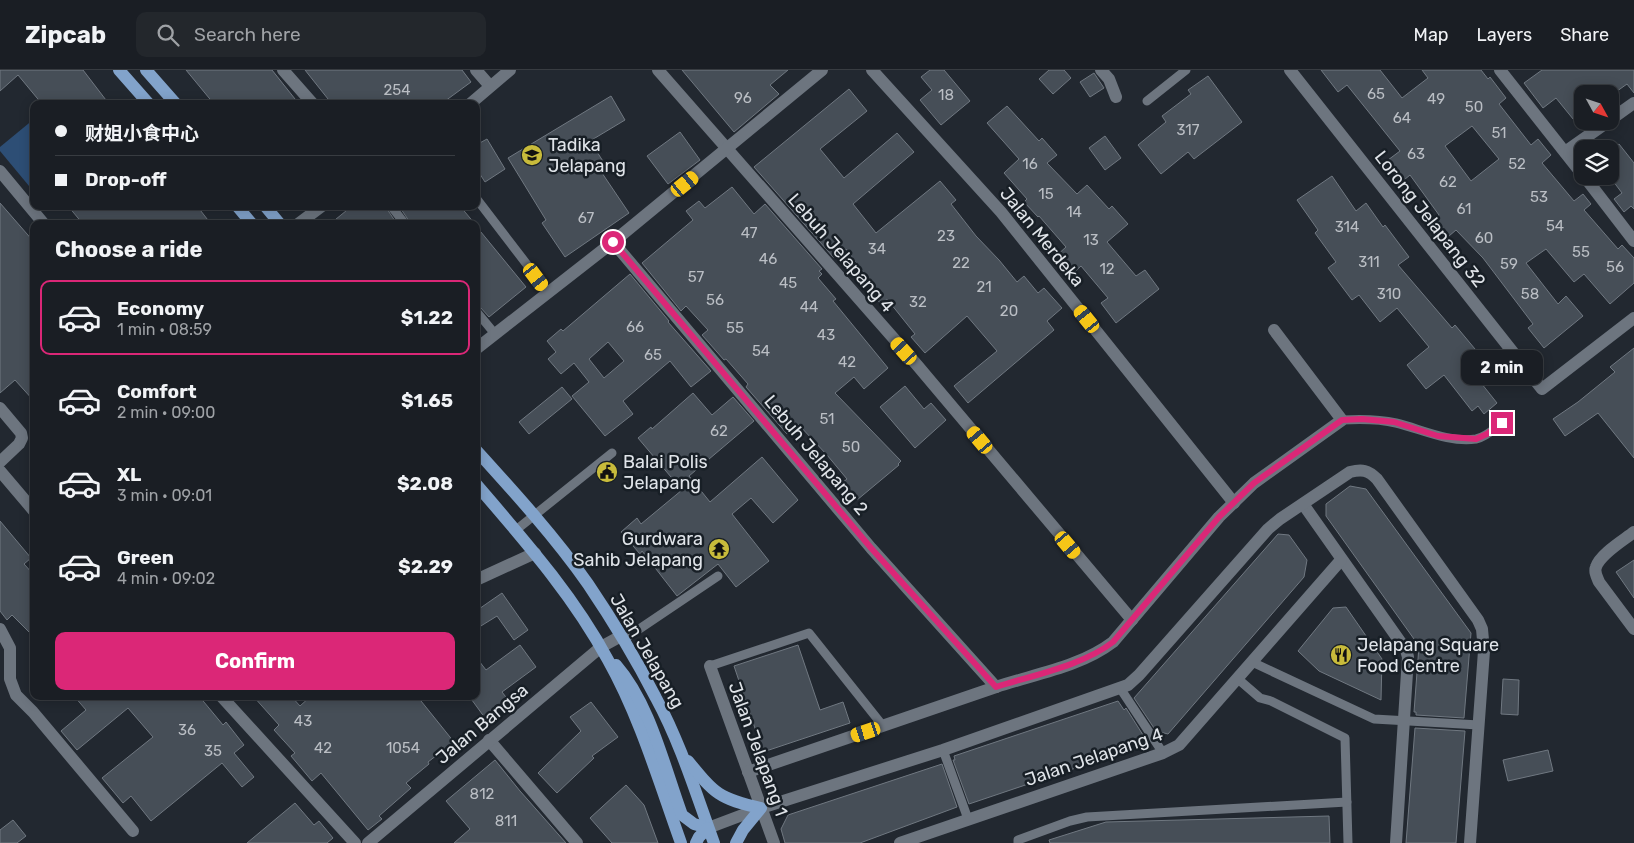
<!DOCTYPE html>
<meta charset="utf-8">
<style>
body{margin:0;font-family:Rubik,"Noto Sans SC",sans-serif;background:#23272c;color:#f1f3f6;height:100vh;display:flex;flex-direction:column;font-size:19px;white-space:nowrap}
*{box-sizing:border-box;margin:0}
p{font-size:16px;color:#9fa2a6}
.icon{flex:none;width:28px;height:28px;fill:none;stroke:currentColor;stroke-width:2;stroke-linecap:round;stroke-linejoin:round}
.map{position:relative;flex:1;overflow:hidden}
.details{position:absolute;left:30px;top:150px;width:450px;height:480px;display:flex;flex-direction:column;background:#1a1e24;border-radius:10px;box-shadow:0 2px 12px #0003,0 0 0 1px #383c41}
.details>*{flex:none}
.guide{position:absolute;left:30px;top:30px;width:450px;height:110px;border-radius:10px;box-shadow:0 2px 12px #0003,0 0 0 1px #383c41;display:grid;align-content:center;height:110px;padding:0 25px;background:#1a1e24}
.needle{width:32px;rotate:130deg}
.controls{position:absolute;left:1574px;top:15px;display:grid;gap:10px}
.controls a{display:grid;place-items:center;width:45px;height:45px;border-radius:10px;background:#1a1e24;box-shadow:0 2px 12px #0003,0 0 0 1px #383c41;font-size:25px}
.end{position:absolute;width:22px;height:22px;margin:-11px;border:6px solid #db2777;background:#fff;box-shadow:0 0 0 2px #fff}
.from{border-radius:50%}
.bubble{position:absolute;height:35px;border-radius:10px;background:#1a1e24;box-shadow:0 2px 12px #0003,0 0 0 1px #383c41;font-size:16px;font-weight:700;line-height:35px;text-align:center}
.car{position:absolute;width:15px;height:30px;margin:-15px -8px;border-radius:6px;box-shadow:0 0 4px 1px #0007;background:linear-gradient(#f5c518 24%,#345 0 40%,#f5c518 0 76%,#345 0 86%,#f5c518 0)}
.guide b{display:flex;align-items:center;gap:18px;height:48px;font-size:19px}
.guide b+b{border-top:1px solid #383c41}
.guide i{width:12px;height:12px;background:#f1f3f6}
ul{padding:0;list-style:none}
li{display:flex;align-items:center;gap:15px;height:75px;margin:0 10px 8px;padding:0 15px;border:2px solid transparent;border-radius:10px}
li div{flex:1}
li b{display:block;font-size:19px}
li em{font-style:normal;font-weight:700}
li.active{border-color:#db2777}
li>.icon{width:45px;height:45px;stroke-width:1.5}
h2{padding:0 25px;font-size:22px;line-height:60px}
.button{display:flex;gap:10px;margin-top:auto;padding:10px 25px}
.button a{flex:1;height:58px;border-radius:10px;background:#db2777;color:#fff;font-size:20px;font-weight:700;line-height:58px;text-align:center}
header{display:flex;align-items:center;gap:30px;box-sizing:border-box;height:70px;padding:0 25px;background:#1a1e24;border-bottom:1px solid #383c41}
header strong{font-size:24px}
nav{display:flex;gap:28px;margin-inline-start:auto;font-size:18px}
.search{width:350px;height:45px;background:#23272c;display:flex;align-items:center;gap:12px;box-sizing:border-box;padding:0 18px;border-radius:10px;color:#9fa2a6;font-size:19px}
.map>svg:first-child{display:block}
</style>
<header>
<strong>Zipcab</strong>
<div class="search"><svg class="icon" aria-label="search" viewBox="0 0 24 24"><circle cx="10" cy="10" r="6"/><path d="M15 15l6 6"/></svg>Search here</div>
<nav><a>Map</a><a>Layers</a><a>Share</a></nav>
</header>
<div class="map">
<svg width="1634" height="773" viewBox="0 0 1634 773">
<rect width="100%" height="100%" fill="#222830"/>
<polygon fill="#2d4e75" points="34,49 34,122 0,81 0,77"/>
<g fill="#464e57" stroke="#707881" fill-rule="evenodd">
<polygon points="0,0 83,0 109,34 42,34 18,5 0,21"/>
<polygon points="186,0 272,0 299,34 214,34"/>
<polygon points="305,0 462,0 471,12 441,34 332,34"/>
<polygon points="682,0 788,0 770,15 779,24 734,62"/>
<polygon points="930,0 944,0 970,31 941,55 920,30 932,20 921,7"/>
<polygon points="1049,0 1064,0 1071,8 1053,24 1039,9"/>
<path d="M1321 0H1380L1402 28 1428 8 1422 0H1481L1488 9 1490 7 1506 28 1499 34 1531 75 1538 69 1551 85 1542 93 1574 131 1583 124 1591 134 1584 140 1618 179 1622 175 1634 188V213L1610 234 1584 204 1574 212 1546 179 1526 193 1558 234 1566 226 1583 246 1544 278 1528 258 1533 254 1483 188 1456 160 1449 166 1435 149 1439 145 1410 105 1404 110 1388 90 1400 81 1347 15 1338 22ZM1472 56 1499 89 1471 111 1445 76Z"/>
<polygon points="1542,0 1634,0 1634,23 1627,14 1613,24 1582,24 1582,60 1556,28 1543,38 1524,13"/>
<polygon points="1094,3 1104,18 1090,27 1080,12"/>
<polygon points="1208,6 1242,52 1194,89 1188,82 1161,104 1138,75 1166,52 1162,46 1191,24 1188,20"/>
<polygon points="849,19 867,41 820,79 844,108 897,63 914,82 853,134 876,163 940,111 956,130 951,134 976,166 999,190 1017,212 1024,206 1038,223 1044,218 1062,238 1047,251 1054,260 968,333 954,316 997,281 967,246 925,283 911,267 915,264 887,229 881,234 863,213 868,208 846,179 834,188 754,97"/>
<polygon points="611,26 625,50 590,71 608,99 602,103 629,143 565,187 542,153 546,150 508,88"/>
<polygon points="1007,36 1039,71 1042,68 1057,85 1047,93 1077,124 1087,115 1109,139 1112,136 1128,154 1107,172 1136,206 1145,200 1159,219 1116,253 1101,233 1108,228 1081,196 1071,205 1055,187 1066,177 1039,146 1038,147 1024,132 1027,129 1004,103 1019,89 987,53"/>
<polygon points="680,62 700,90 668,114 647,86"/>
<polygon points="1105,66 1121,88 1105,100 1089,78"/>
<polygon points="487,69 505,99 485,112 476,98 476,75"/>
<polygon points="1619,74 1634,93 1634,139 1631,136 1624,142 1614,129 1622,123 1610,107 1610,81"/>
<polygon points="1332,106 1356,141 1366,133 1383,157 1385,155 1409,187 1398,195 1452,258 1455,255 1475,279 1462,289 1497,333 1484,344 1478,336 1472,341 1444,305 1426,319 1407,295 1429,277 1397,238 1380,252 1359,225 1352,230 1328,198 1336,192 1315,163 1318,160 1297,130"/>
<polygon points="732,117 754,144 765,134 822,199 819,201 822,204 818,208 836,229 833,231 888,298 864,319 854,307 835,323 901,391 898,394 899,395 857,430 842,413 847,409 827,385 798,354 787,364 746,317 748,314 726,289 724,290 702,265 708,260 686,236 681,241 642,193 693,150 686,141 699,131 705,138"/>
<polygon points="0,133 34,172 34,331 15,310 0,323"/>
<polygon points="68,136 197,136 211,154 83,154"/>
<polygon points="352,136 385,136 397,154 330,154"/>
<polygon points="399,136 460,136 475,154 411,154"/>
<polygon points="476,156 526,217 489,247 480,237 476,235"/>
<path d="M630 204 669 251 668 252 711 301 691 317 670 291 623 331 633 344 605 366 572 326 589 312 574 293 561 304 548 289 556 282 547 271 561 259 563 261ZM608 272 624 291 604 308 589 289Z"/>
<polygon points="1634,278 1634,388 1598,343 1565,366 1553,349 1578,332 1615,302 1610,297"/>
<polygon points="905,316 924,339 931,333 946,350 915,378 880,337"/>
<polygon points="562,317 572,329 529,364 519,352"/>
<polygon points="693,323 712,345 733,327 754,351 689,406 710,432 762,387 798,430 773,453 751,428 732,444 769,491 736,517 718,494 677,526 642,481 640,484 621,462 637,448 641,454 682,420 638,368 651,357 652,359"/>
<polygon points="1350,416 1366,419 1471,563 1464,648 1416,645 1416,642 1414,642 1419,576 1326,446 1326,434"/>
<polygon points="0,451 31,488 24,494 34,505 34,567 12,545 7,550 0,541"/>
<polygon points="1278,464 1289,465 1307,490 1304,507 1168,664 1156,661 1134,628"/>
<polygon points="1634,490 1634,528 1616,502"/>
<polygon points="502,523 528,560 514,570 497,546 476,559 476,541"/>
<polygon points="1346,537 1382,589 1381,630 1319,601 1298,581 1333,538"/>
<polygon points="520,575 536,597 502,622 509,631 485,648 469,626 476,626 476,587 486,600"/>
<polygon points="798,575 820,640 843,632 850,653 763,682 734,596"/>
<polygon points="1503,609 1519,610 1518,645 1501,644"/>
<polygon points="74,626 199,626 223,655 226,652 244,675 234,683 254,707 242,717 222,693 151,751 131,726 123,733 102,708 153,667 128,638 77,680 61,661 86,640"/>
<polygon points="253,626 291,626 300,636 311,626 417,626 454,672 428,692 429,694 406,713 411,718 379,746 382,749 368,760 321,703 312,711 291,686 295,683 274,660 279,655"/>
<polygon points="1118,631 1124,640 1126,638 1143,665 1141,676 969,734 953,690 955,690 954,686"/>
<polygon points="591,632 618,667 592,686 594,688 557,723 538,703 581,661 570,647"/>
<polygon points="1415,658 1465,661 1456,773 1406,773"/>
<polygon points="1548,680 1553,701 1508,711 1503,690"/>
<polygon points="495,690 520,721 566,773 454,773 470,759 446,731"/>
<polygon points="942,694 957,737 860,773 785,773 781,759 788,745"/>
<polygon points="626,715 644,735 658,773 612,773 590,748"/>
<polygon points="295,733 314,755 319,751 333,768 327,773 247,773"/>
<polygon points="1329,746 1330,773 1050,773 1049,770 1106,752"/>
<polygon points="13,750 26,766 17,773 0,773 0,760"/>
</g>
<g fill="none" stroke-linecap="round" stroke-linejoin="round">
<g stroke="#6d757f" stroke-width="9">
<polyline points="1147,31 1186,0"/>
<polyline points="476,128 548,222"/>
<polyline points="391,136 405,154"/>
<polyline points="476,241 495,264"/>
<path d="M1342 350C1359 349 1379 349 1396 353 1421 359 1449 373 1476 369 1486 367 1494 359 1502 353"/>
<polyline points="516,460 612,383"/>
<polyline points="623,570 718,506"/>
<polyline points="1252,592 1374,649 1479,655"/>
<polyline points="710,596 809,563 883,656"/>
<polyline points="1238,609 1260,628 1271,631 1345,668 1348,773"/>
<polyline points="1120,618 1163,683"/>
<polyline points="943,680 968,749"/>
<polyline points="1018,773 1018,770 1070,751 1087,747 1347,732"/>
</g>
<g stroke="#6d757f" stroke-width="12">
<polyline points="283,0 313,34"/>
<polyline points="476,0 490,16"/>
<polyline points="658,0 917,295 1132,550"/>
<polyline points="872,0 1001,142 1234,433"/>
<polyline points="1101,0 1109,9 1116,27"/>
<polyline points="1290,0 1542,319 1634,248"/>
<polyline points="1500,0 1582,104"/>
<polyline points="470,34 510,0"/>
<polyline points="1610,50 1634,33"/>
<polyline points="1565,82 1609,51"/>
<polyline points="0,101 44,154"/>
<polyline points="1584,106 1634,171"/>
<polyline points="298,154 322,136"/>
<polyline points="613,172 871,478 996,617"/>
<polyline points="476,279 613,172 822,0"/>
<polyline points="0,338 21,363 22,368 19,374 0,392"/>
<polyline points="0,401 34,441"/>
<polyline points="1303,434 1406,580 1408,587 1396,773"/>
<path d="M1634 462C1624 470 1600 484 1596 497 1594 502 1597 507 1599 512L1634 559"/>
<polyline points="476,510 535,483"/>
<polyline points="0,559 10,578 10,609 16,625 33,642 133,761"/>
<polyline points="710,596 774,773"/>
<polyline points="221,626 355,773"/>
<polyline points="489,670 577,773"/>
<path d="M748 702C831 674 913 645 996 617 1035 604 1080 597 1113 572L1219 447 1254 413 1342 350 1274 260"/>
<path d="M708 758 761 738 943 680 1128 615 1139 605 1268 459 1280 449 1350 402C1362 399 1368 400 1377 409L1478 550 1482 559 1484 581 1470 773"/>
<polyline points="368,773 601,577 621,566"/>
<polyline points="900,773 1163,683 1179,675 1341,490"/>
</g>
<g stroke="#82a3cb" stroke-width="12">
<polyline points="119,0 149,34"/>
<polyline points="146,0 176,34"/>
<polyline points="237,136 252,154"/>
<polyline points="265,136 280,154"/>
<path d="M476 380C515 423 555 467 588 514 613 551 636 589 656 628 681 674 696 724 714 773"/>
<path d="M476 414C524 470 573 525 608 590 640 647 659 712 681 773"/>
<path d="M616 595C650 634 664 696 682 745L694 754 708 758"/>
<path d="M688 691C715 724 719 729 761 738L743 760 736 773"/>
<polyline points="696,773 699,767 708,758"/>
</g>
</g>
<g fill="none" stroke-linecap="round" stroke-linejoin="round">
<path stroke="#db2777" stroke-width="6" d="M613 172 871 478 996 617C1033 605 1082 596 1113 572L1219 447 1254 413 1342 350 1362 349 1394 352 1438 366 1476 369 1487 364 1502 353"/>
</g>
<defs>
<g id="school-disc" transform="scale(1.125)"><circle r="9.5" fill="#c8bb3b" stroke="#181f26"/><path d="M0-5L7-2L0 1L-7-2ZM-4 1L0 2.5L4 1V4Q0 6-4 4Z" fill="#111"/></g>
<g id="civic-disc" transform="scale(1.125)"><circle r="9.5" fill="#c8bb3b" stroke="#181f26"/><path d="M-.6-6.5H3V-4.5H.6V-3L4-1V1h2V6H-6V1h2V-1L-.6-3ZM-1.2 2.5V6h2.4V2.5Z" fill="#111"/></g>
<g id="temple-disc" transform="scale(1.125)"><circle r="9.5" fill="#c8bb3b" stroke="#181f26"/><path d="M0-6L5-2H3V0L6.5 2.5H4V6H1.5V3h-3V6H-4V2.5H-6.5L-3 0V-2H-5Z" fill="#111"/></g>
<g id="restaurant-disc" transform="scale(1.125)"><circle r="9.5" fill="#c8bb3b" stroke="#181f26"/><path d="M-5-6h1v4h1v-4h1v4h1v-4h1v5L-1.5 .5V6h-2V.5L-5-1ZM5-6V6H3V1.5H1.5Q1.5-4 5-6Z" fill="#111"/></g>
</defs>
<g fill-rule="evenodd">
<use href="#school-disc" x="532" y="85"/>
<use href="#civic-disc" x="607" y="402"/>
<use href="#temple-disc" x="719" y="479"/>
<use href="#restaurant-disc" x="1341" y="585"/>
</g>
<g text-anchor="middle" stroke-width="5" stroke-linejoin="round" paint-order="stroke">
<g font-size="15" fill="#babec4">
<text x="397" y="25">254</text>
<text x="1376" y="29">65</text>
<text x="946" y="30">18</text>
<text x="743" y="33">96</text>
<text x="1436" y="34">49</text>
<text x="1474" y="42">50</text>
<text x="1402" y="53">64</text>
<text x="1188" y="65">317</text>
<text x="1499" y="68">51</text>
<text x="1416" y="89">63</text>
<text x="1030" y="99">16</text>
<text x="1517" y="99">52</text>
<text x="1448" y="117">62</text>
<text x="1046" y="129">15</text>
<text x="1539" y="132">53</text>
<text x="1464" y="144">61</text>
<text x="1074" y="147">14</text>
<text x="586" y="153">67</text>
<text x="1555" y="161">54</text>
<text x="1347" y="162">314</text>
<text x="749" y="168">47</text>
<text x="946" y="171">23</text>
<text x="1484" y="173">60</text>
<text x="1091" y="175">13</text>
<text x="877" y="184">34</text>
<text x="1581" y="187">55</text>
<text x="768" y="194">46</text>
<text x="1369" y="197">311</text>
<text x="961" y="198">22</text>
<text x="1509" y="199">59</text>
<text x="1615" y="202">56</text>
<text x="1107" y="204">12</text>
<text x="696" y="212">57</text>
<text x="788" y="218">45</text>
<text x="984" y="222">21</text>
<text x="1389" y="229">310</text>
<text x="1530" y="229">58</text>
<text x="715" y="235">56</text>
<text x="918" y="237">32</text>
<text x="809" y="242">44</text>
<text x="1009" y="246">20</text>
<text x="635" y="262">66</text>
<text x="735" y="263">55</text>
<text x="826" y="270">43</text>
<text x="761" y="286">54</text>
<text x="653" y="290">65</text>
<text x="847" y="297">42</text>
<text x="827" y="354">51</text>
<text x="719" y="366">62</text>
<text x="851" y="382">50</text>
<text x="303" y="656">43</text>
<text x="187" y="665">36</text>
<text x="323" y="683">42</text>
<text x="403" y="683">1054</text>
<text x="213" y="686">35</text>
<text x="482" y="729">812</text>
<text x="506" y="756">811</text>
</g>
<g font-size="18" fill="#e0e4e9" stroke="#181f26" text-anchor="start">
<text x="548" y="81">Tadika<tspan x="548" dy="21">Jelapang</tspan></text>
<text x="623" y="398">Balai Polis<tspan x="623" dy="21">Jelapang</tspan></text>
<text x="703" y="475" text-anchor="end">Gurdwara<tspan x="703" dy="21">Sahib Jelapang</tspan></text>
<text x="1357" y="581">Jelapang Square<tspan x="1357" dy="21">Food Centre</tspan></text>
</g>
<g font-size="18" fill="#e0e4e9" stroke="#181f26">
<text transform="translate(1430 149) rotate(52)" y="6">Lorong Jelapang 32</text>
<text transform="translate(1042 167) rotate(51)" y="6">Jalan Merdeka</text>
<text transform="translate(841 183) rotate(49)" y="6">Lebuh Jelapang 4</text>
<text transform="translate(816 385) rotate(50)" y="6">Lebuh Jelapang 2</text>
<text transform="translate(647 581) rotate(60)" y="6">Jalan Jelapang</text>
<text transform="translate(482 654) rotate(-40)" y="6">Jalan Bangsa</text>
<text transform="translate(758 679) rotate(70)" y="6">Jalan Jelapang 1</text>
<text transform="translate(1094 687) rotate(-19)" y="6">Jalan Jelapang 4</text>
</g>
</g>
</svg>
<div class="controls">
<a><svg class="needle" viewBox="-14 -14 28 28"><path d="M0-13l5 13h-10z" fill="#e53935"/><path d="M0 13l5-13h-10z" fill="#9fa2a6"/></svg></a>
<a><svg class="icon" aria-label="layers" viewBox="0 0 24 24"><path d="M12 4l9 5-9 5-9-5zM3 14l9 5 9-5"/></svg></a>
</div>
<i class="end from" style="left:613px;top:172px"></i>
<i class="end" style="left:1502px;top:353px"></i>
<div class="bubble" style="left:1461px;top:280px;width:82px">2 min</div>
<i class="car" style="left:685px;top:114px;rotate:51deg"></i>
<i class="car" style="left:536px;top:207px;rotate:143deg"></i>
<i class="car" style="left:1087px;top:249px;rotate:321deg"></i>
<i class="car" style="left:904px;top:281px;rotate:318deg"></i>
<i class="car" style="left:980px;top:370px;rotate:320deg"></i>
<i class="car" style="left:1068px;top:475px;rotate:140deg"></i>
<i class="car" style="left:866px;top:662px;rotate:252deg"></i>
<div class="guide">
<b><i class="from"></i>财姐小食中心</b>
<b><i></i>Drop-off</b>
</div>
<section class="details">
<h2>Choose a ride</h2>
<ul>
<li class="active"><svg class="icon" aria-label="car" viewBox="0 0 24 24"><path d="M5 17H2v-5l4-1 3-4h7l3 4 3 1v5h-3M9 17h6M6 11h13"/><circle cx="7" cy="17" r="2"/><circle cx="17" cy="17" r="2"/></svg><div><b>Economy</b><p>1 min · 08:59</p></div><em>$1.22</em></li>
<li><svg class="icon" aria-label="car" viewBox="0 0 24 24"><path d="M5 17H2v-5l4-1 3-4h7l3 4 3 1v5h-3M9 17h6M6 11h13"/><circle cx="7" cy="17" r="2"/><circle cx="17" cy="17" r="2"/></svg><div><b>Comfort</b><p>2 min · 09:00</p></div><em>$1.65</em></li>
<li><svg class="icon" aria-label="car" viewBox="0 0 24 24"><path d="M5 17H2v-5l4-1 3-4h7l3 4 3 1v5h-3M9 17h6M6 11h13"/><circle cx="7" cy="17" r="2"/><circle cx="17" cy="17" r="2"/></svg><div><b>XL</b><p>3 min · 09:01</p></div><em>$2.08</em></li>
<li><svg class="icon" aria-label="car" viewBox="0 0 24 24"><path d="M5 17H2v-5l4-1 3-4h7l3 4 3 1v5h-3M9 17h6M6 11h13"/><circle cx="7" cy="17" r="2"/><circle cx="17" cy="17" r="2"/></svg><div><b>Green</b><p>4 min · 09:02</p></div><em>$2.29</em></li>
</ul>
<div class="button"><a>Confirm</a></div>
</section>
</div>
